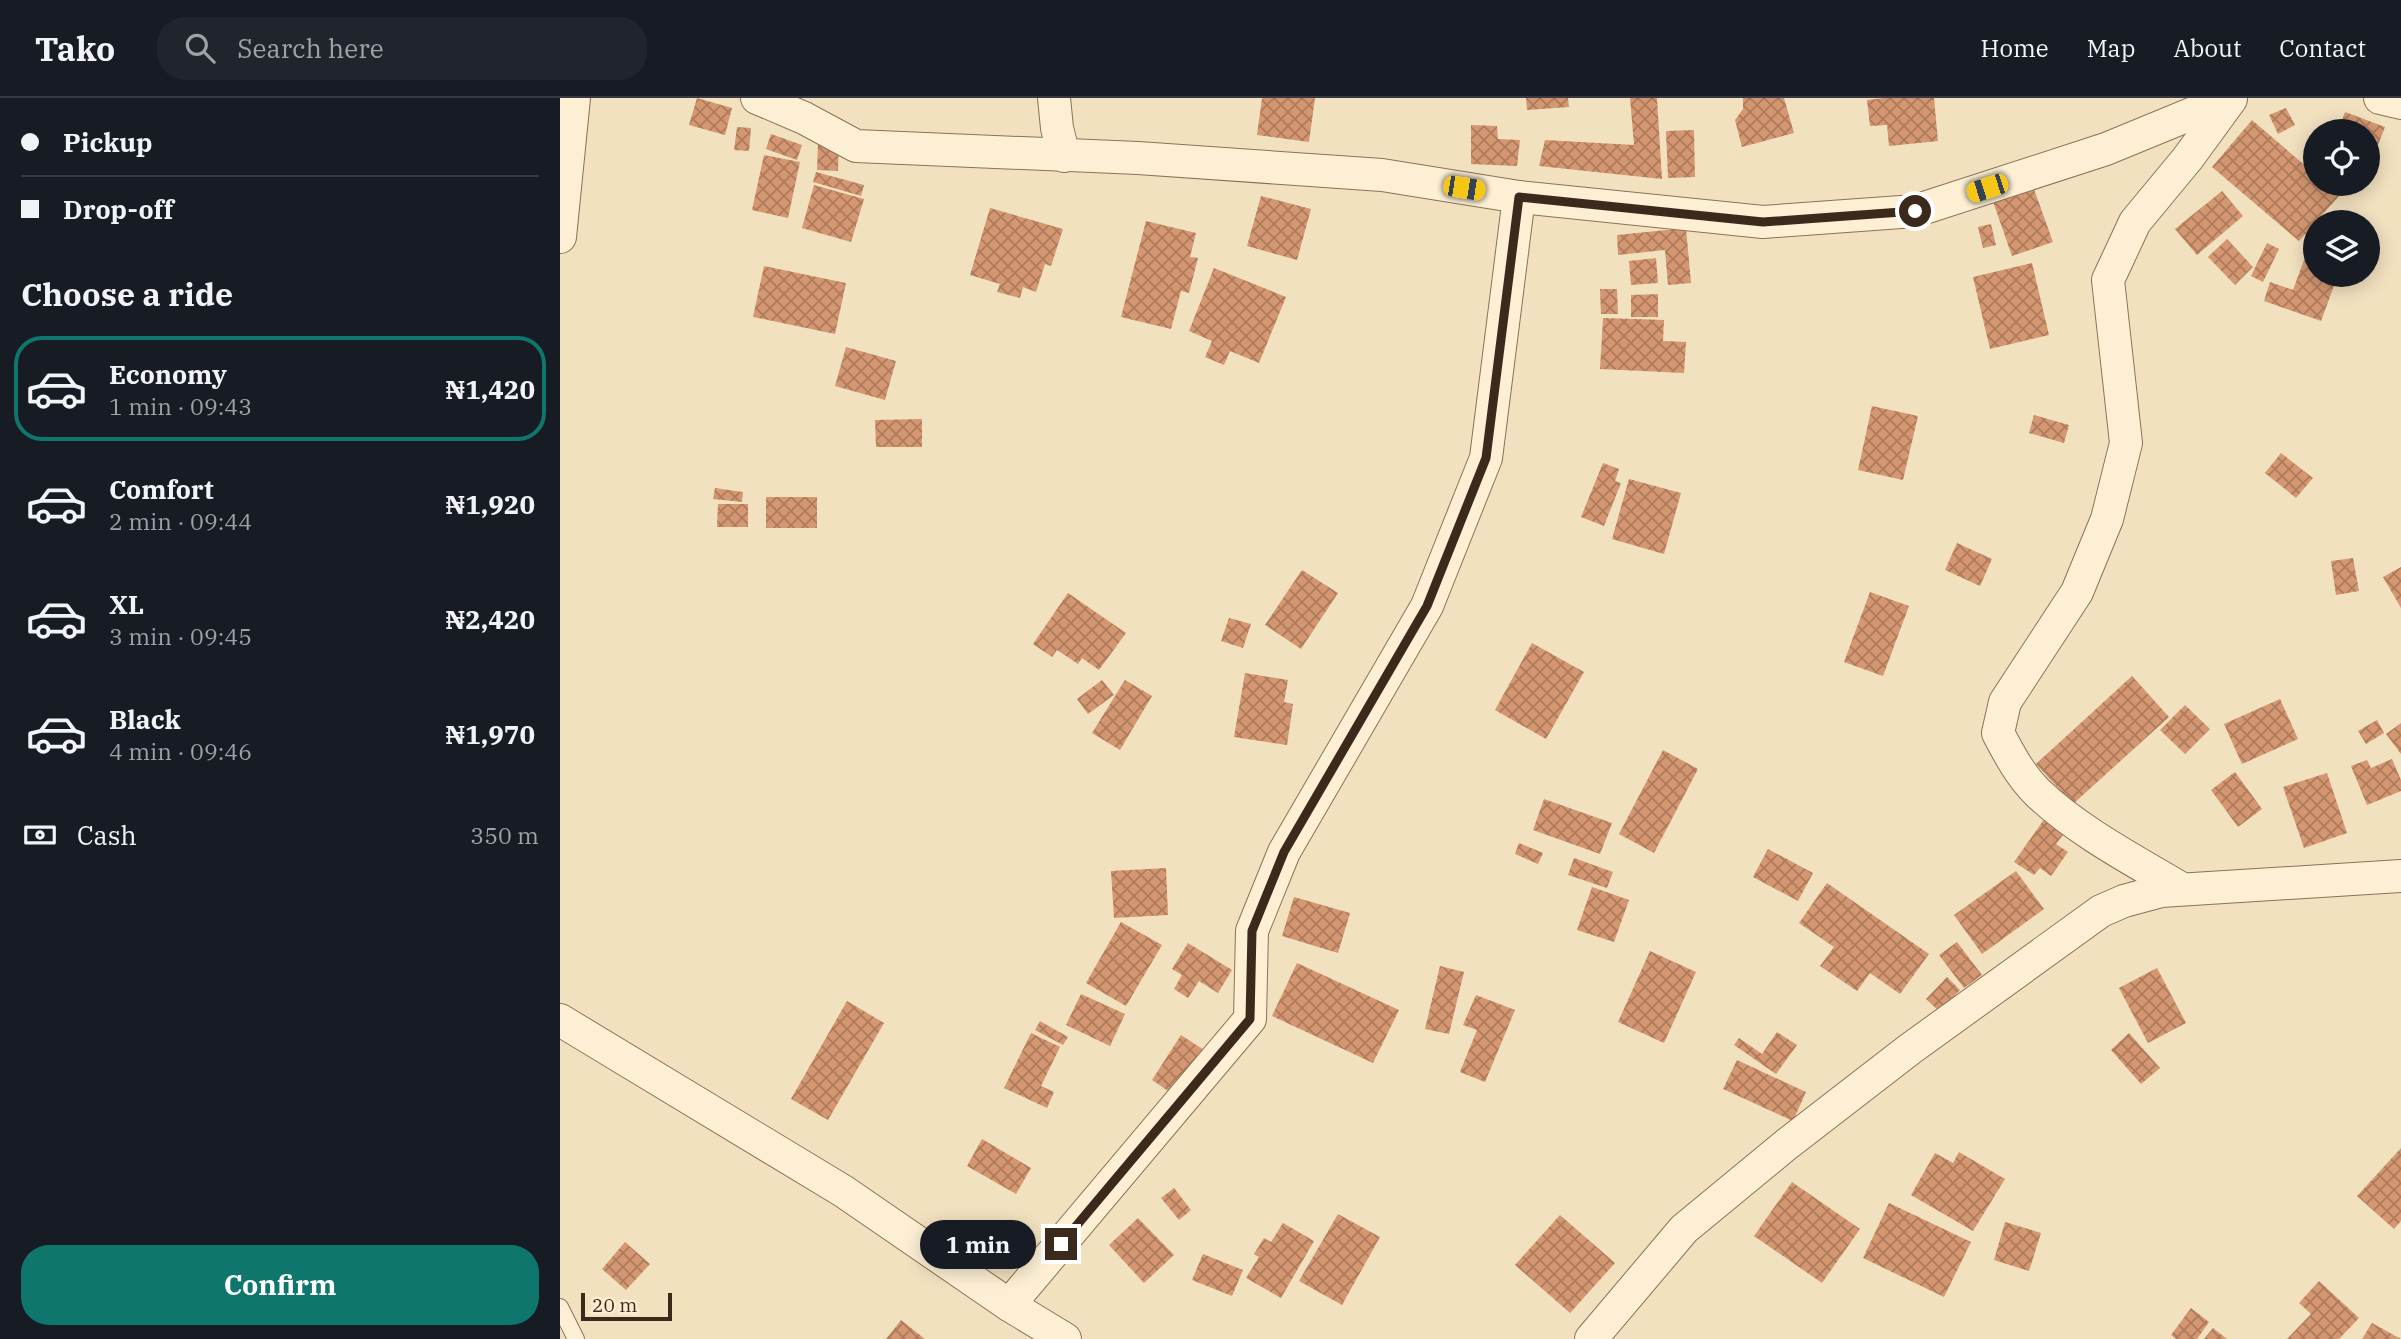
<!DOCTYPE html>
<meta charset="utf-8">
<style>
body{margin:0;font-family:"IBM Plex Serif",serif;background:#20242c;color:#f1f3f6;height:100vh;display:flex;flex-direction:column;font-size:26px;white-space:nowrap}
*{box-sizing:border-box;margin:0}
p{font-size:23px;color:#9ea1a6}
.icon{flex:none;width:38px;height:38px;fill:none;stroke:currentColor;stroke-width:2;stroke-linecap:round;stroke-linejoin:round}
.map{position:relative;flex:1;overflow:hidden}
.details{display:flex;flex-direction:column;background:#171b24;width:560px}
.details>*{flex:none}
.guide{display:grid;align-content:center;height:154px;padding:0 21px;background:#171b24}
.tools{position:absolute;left:1743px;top:21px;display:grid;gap:14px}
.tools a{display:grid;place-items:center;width:77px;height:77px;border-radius:50%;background:#171b24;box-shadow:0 4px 18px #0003;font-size:35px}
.scale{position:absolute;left:21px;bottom:18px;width:91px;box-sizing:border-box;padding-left:7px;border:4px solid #3b2a1c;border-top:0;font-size:19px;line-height:24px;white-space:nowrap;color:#3b2a1c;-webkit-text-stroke:5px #f9ecd0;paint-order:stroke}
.end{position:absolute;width:32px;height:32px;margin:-16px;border:9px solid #3b2a1c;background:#fff;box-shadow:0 0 0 4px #fff}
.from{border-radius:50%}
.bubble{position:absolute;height:49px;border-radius:24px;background:#171b24;box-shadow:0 4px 18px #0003;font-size:23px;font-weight:700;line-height:49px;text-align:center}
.car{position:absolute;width:21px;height:42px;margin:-21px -10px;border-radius:9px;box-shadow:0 0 5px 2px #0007;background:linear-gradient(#f5c518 24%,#345 0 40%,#f5c518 0 76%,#345 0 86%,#f5c518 0)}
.guide b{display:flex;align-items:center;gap:24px;height:66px;font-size:26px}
.guide b+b{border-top:2px solid #363941}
.guide i{width:18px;height:18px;background:#f1f3f6}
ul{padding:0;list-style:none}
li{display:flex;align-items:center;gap:21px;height:105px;margin:0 14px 10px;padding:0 7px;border:4px solid transparent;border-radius:28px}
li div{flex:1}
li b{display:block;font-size:26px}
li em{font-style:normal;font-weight:700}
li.active{border-color:#0f766e}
li>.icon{width:63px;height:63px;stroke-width:1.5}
h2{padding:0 21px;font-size:32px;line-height:84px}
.pay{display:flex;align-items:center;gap:18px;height:77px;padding:0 21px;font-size:26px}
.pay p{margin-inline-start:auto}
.primary-button{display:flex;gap:14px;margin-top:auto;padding:14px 21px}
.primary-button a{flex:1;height:80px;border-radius:28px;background:#0f766e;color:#fff;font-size:28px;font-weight:700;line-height:80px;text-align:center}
header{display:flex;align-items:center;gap:42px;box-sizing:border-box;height:98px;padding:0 35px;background:#171b24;border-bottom:2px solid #363941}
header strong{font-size:33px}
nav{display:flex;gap:38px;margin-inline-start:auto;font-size:24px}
.search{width:490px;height:63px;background:#20242c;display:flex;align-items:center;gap:18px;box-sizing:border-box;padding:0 24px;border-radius:28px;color:#9ea1a6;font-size:26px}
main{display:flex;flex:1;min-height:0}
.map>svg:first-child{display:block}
</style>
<header>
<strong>Tako</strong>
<div class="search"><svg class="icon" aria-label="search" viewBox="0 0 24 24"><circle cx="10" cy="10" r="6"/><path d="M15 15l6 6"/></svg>Search here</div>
<nav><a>Home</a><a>Map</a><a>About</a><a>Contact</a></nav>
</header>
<main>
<section class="details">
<div class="guide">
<b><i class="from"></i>Pickup</b>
<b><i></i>Drop-off</b>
</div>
<h2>Choose a ride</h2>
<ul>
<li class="active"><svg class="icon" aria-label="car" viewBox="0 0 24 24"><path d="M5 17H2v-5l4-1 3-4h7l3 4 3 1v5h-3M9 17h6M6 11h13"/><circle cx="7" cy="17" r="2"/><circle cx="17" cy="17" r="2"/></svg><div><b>Economy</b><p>1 min · 09:43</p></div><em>₦1,420</em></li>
<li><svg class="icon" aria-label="car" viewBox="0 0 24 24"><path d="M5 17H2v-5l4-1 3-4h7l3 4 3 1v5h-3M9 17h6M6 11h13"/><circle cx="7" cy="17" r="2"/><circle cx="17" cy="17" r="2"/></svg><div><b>Comfort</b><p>2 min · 09:44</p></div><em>₦1,920</em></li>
<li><svg class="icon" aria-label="car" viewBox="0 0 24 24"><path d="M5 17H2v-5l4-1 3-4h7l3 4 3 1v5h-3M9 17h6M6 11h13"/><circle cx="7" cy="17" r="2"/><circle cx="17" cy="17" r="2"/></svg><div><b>XL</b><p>3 min · 09:45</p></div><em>₦2,420</em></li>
<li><svg class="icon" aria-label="car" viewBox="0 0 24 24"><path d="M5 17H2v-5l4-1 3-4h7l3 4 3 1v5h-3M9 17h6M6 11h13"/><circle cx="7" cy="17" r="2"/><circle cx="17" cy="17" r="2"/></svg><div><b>Black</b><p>4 min · 09:46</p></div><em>₦1,970</em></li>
</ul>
<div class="pay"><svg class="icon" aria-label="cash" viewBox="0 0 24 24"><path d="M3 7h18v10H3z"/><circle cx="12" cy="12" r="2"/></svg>Cash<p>350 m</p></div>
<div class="primary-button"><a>Confirm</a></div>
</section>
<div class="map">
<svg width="1841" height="1241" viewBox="0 0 1841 1241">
<defs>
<pattern id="building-cross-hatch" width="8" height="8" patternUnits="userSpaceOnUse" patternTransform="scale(1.75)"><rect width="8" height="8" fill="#d49771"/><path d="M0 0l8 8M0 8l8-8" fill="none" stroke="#ad7b5c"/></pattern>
</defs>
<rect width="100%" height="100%" fill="#f2e1bf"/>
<g fill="url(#building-cross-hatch)">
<polygon points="137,0 172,10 165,37 129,27"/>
<polygon points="702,0 755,0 749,44 697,37"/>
<polygon points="966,0 1008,0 1009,9 967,12"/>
<polygon points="1070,0 1097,0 1102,81 979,68 985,42 1074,47"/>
<polygon points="1183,0 1224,0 1234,35 1182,49 1175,22 1183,11"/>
<polygon points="1324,0 1374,0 1378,43 1329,48 1327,27 1310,28 1307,2"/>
<polygon points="1726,10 1735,27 1718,36 1709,17"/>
<polygon points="1785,14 1825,29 1808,73 1808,33 1778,33"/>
<polygon points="1692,22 1755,76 1755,86 1767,86 1780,97 1739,143 1652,69"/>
<polygon points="911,27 937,28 938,41 960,42 957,68 911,66"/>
<polygon points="177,29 191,30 189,53 174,52"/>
<polygon points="1134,32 1135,79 1108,80 1106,33"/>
<polygon points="211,36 242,47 237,62 206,51"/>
<polygon points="258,46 279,47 278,73 257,72"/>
<polygon points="204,57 240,64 228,120 192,112"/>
<polygon points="256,74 304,87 301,98 253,84"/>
<polygon points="1471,83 1493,144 1452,158 1431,98"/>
<polygon points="254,87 304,101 291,144 242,130"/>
<polygon points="1662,93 1683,118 1637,157 1615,131"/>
<polygon points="701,98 751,111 737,162 687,148"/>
<polygon points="430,110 503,131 491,168 485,166 476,194 463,189 460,200 437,194 440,186 410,177"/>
<polygon points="586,123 636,135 630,159 638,160 629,195 621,193 611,231 561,219"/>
<polygon points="1431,126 1436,147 1423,150 1418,129"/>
<polygon points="1126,130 1131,185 1108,187 1105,152 1058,157 1057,137"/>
<polygon points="1667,141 1693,169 1675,187 1648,159"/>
<polygon points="1707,145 1719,151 1703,184 1691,178"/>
<polygon points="1096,160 1098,185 1071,187 1069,163"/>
<polygon points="1744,162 1755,166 1755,177 1778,177 1761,223 1704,203 1710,184 1733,192"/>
<polygon points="1472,165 1489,237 1430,251 1413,179"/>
<polygon points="204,168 286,185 275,236 193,219"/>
<polygon points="654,170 726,199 699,265 670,253 664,267 645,259 652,243 629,233"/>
<polygon points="1040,191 1057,191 1058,216 1041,216"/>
<polygon points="1098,196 1098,219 1071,219 1071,197"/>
<polygon points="1043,220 1104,222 1103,243 1126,244 1124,275 1040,271"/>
<polygon points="286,249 336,263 325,302 275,288"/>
<polygon points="1312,308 1358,318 1343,382 1298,372"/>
<polygon points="1474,317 1509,327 1504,345 1469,335"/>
<polygon points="362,321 362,349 316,349 315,322"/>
<polygon points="1721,355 1753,380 1736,400 1705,375"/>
<polygon points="1043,365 1059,371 1055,383 1061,385 1044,428 1021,419"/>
<polygon points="1069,381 1121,395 1104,456 1052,441"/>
<polygon points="155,390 183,394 182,404 153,401"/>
<rect x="206" y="399" width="51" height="31"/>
<polygon points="158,406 188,406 188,429 157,429"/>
<polygon points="1397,445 1432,461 1420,488 1385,472"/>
<polygon points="1793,460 1799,493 1776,497 1771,463"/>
<polygon points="1841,469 1841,510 1823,479"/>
<polygon points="742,472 778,495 741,551 705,527"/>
<polygon points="1310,494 1349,508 1323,578 1284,564"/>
<polygon points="508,495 566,535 539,572 522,560 518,566 497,552 492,559 473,546"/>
<polygon points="669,520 691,526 683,550 661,543"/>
<polygon points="972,545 1024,574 986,641 935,612"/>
<polygon points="685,575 728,582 724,604 733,606 727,647 674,639"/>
<polygon points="1572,578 1609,619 1513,706 1476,666"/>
<polygon points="542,582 554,597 528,616 517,601"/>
<polygon points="565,582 592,598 560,652 532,635"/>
<polygon points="1720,601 1738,641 1682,666 1664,626"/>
<polygon points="1625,607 1650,631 1625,656 1600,632"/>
<polygon points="1817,622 1824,635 1806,646 1798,633"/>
<polygon points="1841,625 1841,656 1826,636"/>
<polygon points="1103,652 1138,671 1094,755 1059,736"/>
<polygon points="1832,661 1841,682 1841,693 1807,707 1791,668 1807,662 1811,670"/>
<polygon points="1675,674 1702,711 1678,729 1651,692"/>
<polygon points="1767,675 1787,735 1744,750 1723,689"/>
<polygon points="984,701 1052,725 1040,756 973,732"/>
<polygon points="1490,713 1510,728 1496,746 1508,754 1491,778 1480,770 1474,777 1454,764"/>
<polygon points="959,745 983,755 978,766 955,756"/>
<polygon points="1208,751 1253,775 1238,803 1193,779"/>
<polygon points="1014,760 1053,774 1047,790 1008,777"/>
<polygon points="606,770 608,817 554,820 551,773"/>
<polygon points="1456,773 1484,811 1422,856 1394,817"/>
<polygon points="1267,785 1369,856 1340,896 1310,875 1297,893 1260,868 1274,849 1239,825"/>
<polygon points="1032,789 1069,802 1054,844 1017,832"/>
<polygon points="734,799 790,815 778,855 722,838"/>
<polygon points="561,824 602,847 566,908 526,885"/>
<polygon points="1397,844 1422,877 1404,890 1379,857"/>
<polygon points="628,845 672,872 658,895 639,883 628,900 614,891 622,877 612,871"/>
<polygon points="1090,853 1136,874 1104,945 1058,924"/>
<polygon points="737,865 839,912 813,965 712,918"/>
<polygon points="880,868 904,874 889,936 865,931"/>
<polygon points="1597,870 1626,925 1588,945 1559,890"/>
<polygon points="1387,879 1400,892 1380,914 1366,901"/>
<polygon points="521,896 565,916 550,948 506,927"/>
<polygon points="916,897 955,912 925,984 900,974 917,932 903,927"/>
<polygon points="287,903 324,925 268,1022 231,1001"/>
<polygon points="480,923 508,939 503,947 475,932"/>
<polygon points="1217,934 1237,947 1216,976 1174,947 1179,940 1202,956"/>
<polygon points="471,935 500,949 481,988 494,994 487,1010 444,990"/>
<polygon points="1569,935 1600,970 1581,986 1551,952"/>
<polygon points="621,937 647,954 617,999 592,982"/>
<polygon points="1177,962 1246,994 1233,1023 1163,991"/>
<polygon points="422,1041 471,1070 456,1096 407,1068"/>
<polygon points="1841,1050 1841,1123 1834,1131 1797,1098"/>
<polygon points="1399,1054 1445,1081 1413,1133 1351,1097 1375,1055 1393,1065"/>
<polygon points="1232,1084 1300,1131 1262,1185 1194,1138"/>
<polygon points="614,1090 631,1112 619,1122 601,1100"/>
<polygon points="1329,1105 1411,1144 1384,1199 1303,1160"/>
<polygon points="778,1116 820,1139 782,1207 739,1183"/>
<polygon points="1000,1117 1055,1165 1010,1215 955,1167"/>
<polygon points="578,1120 614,1157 584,1185 549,1147"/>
<polygon points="1445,1124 1481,1135 1469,1173 1434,1162"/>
<polygon points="723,1125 754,1143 721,1200 686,1180 699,1159 694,1156 704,1140 711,1144"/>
<polygon points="65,1144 90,1166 66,1192 42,1171"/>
<polygon points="643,1156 683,1172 672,1198 632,1182"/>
<polygon points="1759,1183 1799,1220 1779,1241 1727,1241 1751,1216 1739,1205"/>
<polygon points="1631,1210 1649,1224 1637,1241 1616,1241 1611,1237"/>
<polygon points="341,1222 365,1241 326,1241"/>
<polygon points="1812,1225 1841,1241 1802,1241"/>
<polygon points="1653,1230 1667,1241 1644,1241"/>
</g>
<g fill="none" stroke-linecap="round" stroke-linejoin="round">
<g stroke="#8d7156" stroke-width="18">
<polyline id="lane" points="0,1209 16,1241"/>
</g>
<g stroke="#8d7156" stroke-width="34">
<g id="street">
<polyline points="197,0 244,20 296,48 578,60 822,77 959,99 1203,124 1355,113 1546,51 1670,0"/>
<polyline points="494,0 497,30 504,58"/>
<polyline points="1820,0 1841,5"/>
<polyline points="0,139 14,0"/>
<path d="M1622 791C1575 763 1516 732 1477 694 1460 677 1449 656 1438 635L1445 604 1517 494 1547 421 1566 345 1548 182 1575 124 1628 60 1671 1"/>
<polyline points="0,922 283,1093 449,1207 505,1241"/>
<polyline points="449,1207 690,921 692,833 724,754 867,508 926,360 959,99"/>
<polyline points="1031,1241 1124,1131 1227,1046 1350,951 1541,813 1564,803 1601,793 1841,778"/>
</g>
</g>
<use href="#lane" stroke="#fcefd4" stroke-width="16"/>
<use href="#street" stroke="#fcefd4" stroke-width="32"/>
</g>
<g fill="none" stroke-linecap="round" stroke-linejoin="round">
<polyline stroke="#3b2a1c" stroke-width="9" points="501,1146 690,921 692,833 724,754 867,508 926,360 959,99 1203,124 1355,113"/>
</g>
</svg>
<div class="tools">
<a><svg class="icon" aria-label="locate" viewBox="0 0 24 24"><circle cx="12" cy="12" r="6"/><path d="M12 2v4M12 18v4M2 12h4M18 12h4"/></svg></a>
<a><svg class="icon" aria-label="layers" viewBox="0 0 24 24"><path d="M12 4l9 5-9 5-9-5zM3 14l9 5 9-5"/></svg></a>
</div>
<div class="scale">20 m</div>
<i class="end from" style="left:1355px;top:113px"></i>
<i class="end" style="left:501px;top:1146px"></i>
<div class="bubble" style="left:360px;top:1122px;width:116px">1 min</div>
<i class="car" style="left:904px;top:90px;rotate:99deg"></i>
<i class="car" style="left:1427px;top:90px;rotate:252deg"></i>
</div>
</main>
